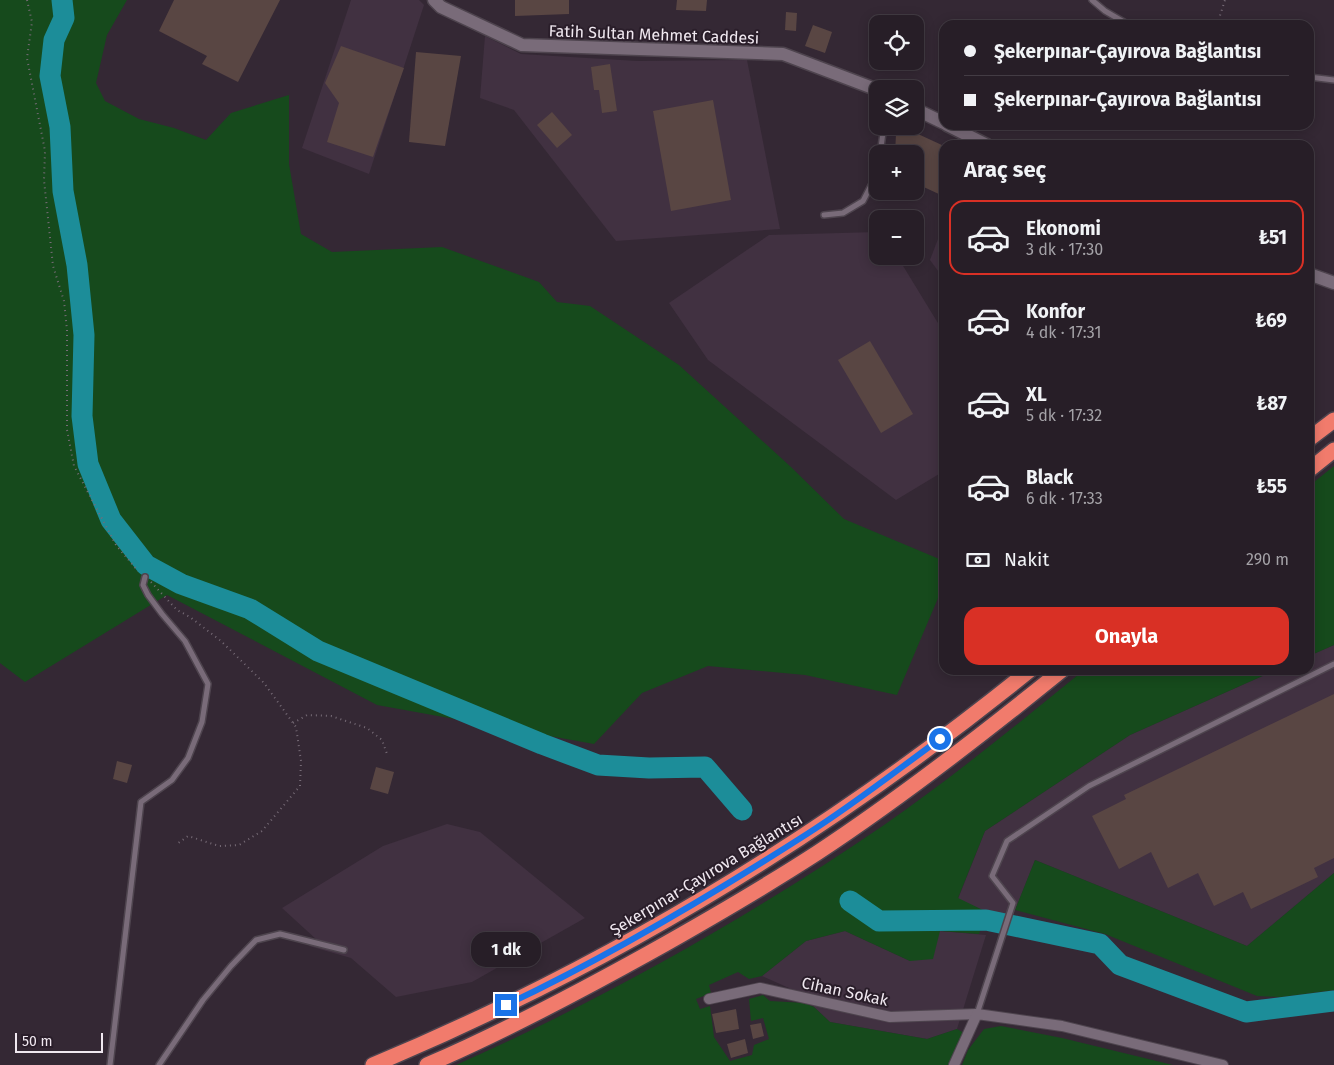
<!DOCTYPE html>
<html lang="tr">
<meta charset="utf-8">
<style>
body{margin:0;font-family:"Fira Sans",sans-serif;background:#332b33;color:#f1f3f6;height:100vh;display:flex;flex-direction:column;font-size:19px;white-space:nowrap}
*{box-sizing:border-box;margin:0}
p{font-size:16px;color:#a4a2a7}
.icon{flex:none;width:28px;height:28px;fill:none;stroke:currentColor;stroke-width:2;stroke-linecap:round;stroke-linejoin:round}
.map{position:relative;flex:1;overflow:hidden}
.details{position:absolute;left:939px;top:140px;width:375px;height:535px;display:flex;flex-direction:column;background:#271e27;border-radius:15px;box-shadow:0 2px 12px #0003,0 0 0 1px #433c44}
.details>*{flex:none}
.guide{position:absolute;left:939px;top:20px;width:375px;height:110px;border-radius:15px;box-shadow:0 2px 12px #0003,0 0 0 1px #433c44;display:grid;align-content:center;height:110px;padding:0 25px;background:#271e27}
.controls{position:absolute;left:869px;top:15px;display:grid;gap:10px}
.controls a{display:grid;place-items:center;width:55px;height:55px;border-radius:10px;background:#271e27;box-shadow:0 2px 12px #0003,0 0 0 1px #433c44;font-size:25px}
.scale{position:absolute;left:15px;bottom:12px;width:88px;box-sizing:border-box;padding-left:5px;border:2px solid #f0e8f0;border-top:0;font-size:14px;line-height:18px;white-space:nowrap;color:#f0e8f0;-webkit-text-stroke:4px #2a1e2a;paint-order:stroke}
.end{position:absolute;width:22px;height:22px;margin:-11px;border:6px solid #1a73e8;background:#fff;box-shadow:0 0 0 2px #fff}
.from{border-radius:50%}
.bubble{position:absolute;height:35px;border-radius:15px;background:#271e27;box-shadow:0 2px 12px #0003,0 0 0 1px #433c44;font-size:16px;font-weight:700;line-height:35px;text-align:center}
.guide b{display:flex;align-items:center;gap:18px;height:48px;font-size:19px}
.guide b+b{border-top:1px solid #433c44}
.guide i{width:12px;height:12px;background:#f1f3f6}
ul{padding:0;list-style:none}
li{display:flex;align-items:center;gap:15px;height:75px;margin:0 10px 8px;padding:0 15px;border:2px solid transparent;border-radius:15px}
li div{flex:1}
li b{display:block;font-size:19px}
li em{font-style:normal;font-weight:700}
li.active{border-color:#d93025}
li>.icon{width:45px;height:45px;stroke-width:1.5}
h2{padding:0 25px;font-size:22px;line-height:60px}
.pay{display:flex;align-items:center;gap:12px;height:55px;padding:0 25px;font-size:19px}
.pay p{margin-inline-start:auto}
.button{display:flex;gap:10px;margin-top:auto;padding:10px 25px}
.button a{flex:1;height:58px;border-radius:15px;background:#d93025;color:#fff;font-size:20px;font-weight:700;line-height:58px;text-align:center}
.map>svg:first-child{display:block}
</style>
<div class="map">
<svg width="1334" height="1065" viewBox="0 0 1334 1065">
<rect width="100%" height="100%" fill="#342834"/>
<g fill="#413141">
<polygon points="351,0 419,0 424,5 369,174 302,148"/>
<polygon points="485,36 521,54 637,61 747,60 780,229 616,241 514,110 480,98"/>
<polygon points="877,232 878,256 897,256 944,333 944,471 896,500 708,360 669,303 769,235"/>
<polygon points="944,235 944,279 930,260 938,239"/>
<polygon points="1334,645 1334,873 1247,946 1035,860 1010,923 958,899 985,831 1130,735 1276,670 1309,670 1309,656"/>
<polygon points="447,824 480,832 585,918 472,982 396,997 351,958 309,946 317,940 282,908 383,846"/>
<polygon points="845,931 910,961 940,931 986,935 957,1029 927,1039 830,1022 798,992 762,976 806,941"/>
</g>
<g fill="#164a1c">
<polygon points="0,0 127,0 107,35 96,83 105,101 139,119 174,128 206,140 231,113 289,95 289,164 301,234 332,252 442,247 539,282 557,302 590,306 679,365 791,467 844,519 944,561 944,584 897,695 805,675 708,666 642,693 594,744 377,705 167,595 25,682 0,663"/>
<polygon points="1334,466 1334,645 1309,656 1309,486"/>
<path d="M1084 670H1276L1130 735 985 831 958 898 987 912 979 934 940 931 933 959 910 961 845 931 806 941 762 976 749 979 738 972 709 985 711 993 696 999 700 1009 710 1006 714 1037 730 1061 752 1055 754 1045 769 1039 763 1018 751 1021 749 999 763 995 770 1001 805 1003 814 1007 830 1022 927 1039 957 1029 964 1033 948 1065H456C605 999 749 917 884 825 953 777 1019 723 1084 670Z"/>
<polygon points="1035,860 1247,946 1334,873 1334,990 1281,997 1257,996 1105,934 1015,910"/>
<polygon points="1001,1026 1062,1038 1173,1065 962,1065 968,1050 984,1029"/>
</g>
<g fill="none" stroke-linecap="round" stroke-linejoin="round">
<g stroke="#1c8d99" stroke-width="21">
<polyline points="62,0 64,18 54,40 50,76 60,127 63,191 77,265 84,335 82,416 88,464 111,520 146,565 181,584 250,609 318,651 542,744 598,765 649,768 705,767 742,810"/>
<polyline points="850,901 879,921 986,920 1100,944 1120,965 1246,1012 1334,1001"/>
</g>
</g>
<g fill="#594643">
<polygon points="174,0 280,0 238,82 202,64 207,56 159,31"/>
<polygon points="515,0 569,0 569,14 515,16"/>
<polygon points="677,0 707,0 706,11 676,10"/>
<polygon points="786,12 797,13 796,31 785,30"/>
<polygon points="813,25 832,32 825,53 805,46"/>
<polygon points="341,46 404,68 373,157 327,142 339,103 325,83"/>
<polygon points="416,52 461,56 445,146 409,142"/>
<polygon points="610,64 617,111 602,113 599,90 594,90 591,67"/>
<polygon points="713,100 731,200 671,211 653,111"/>
<polygon points="552,112 572,135 557,148 537,125"/>
<polygon points="905,128 944,146 944,189 941,195 915,183 915,154 895,154 896,134"/>
<polygon points="870,341 913,414 881,433 838,360"/>
<polygon points="1334,694 1334,858 1314,868 1318,877 1251,909 1243,892 1214,906 1198,873 1168,888 1151,852 1119,869 1092,816 1126,799 1124,795"/>
<polygon points="117,761 132,765 127,783 113,779"/>
<polygon points="376,767 394,772 388,794 370,789"/>
<polygon points="736,1009 739,1029 716,1033 712,1014"/>
<polygon points="761,1023 764,1036 753,1039 750,1025"/>
<polygon points="745,1039 748,1053 731,1058 727,1044"/>
</g>
<g fill="none" stroke-linecap="round" stroke-linejoin="round">
<g stroke="#4e444e" stroke-width="8">
<g id="service">
<polyline points="1092,0 1105,11 1129,25"/>
<polyline points="1309,77 1334,80"/>
<polyline points="880,154 884,126"/>
<polyline points="824,215 843,213 863,201 878,172"/>
<polyline points="977,1014 1013,903 992,876 1007,841 1089,786 1334,664"/>
<polyline points="110,1065 141,802 172,780 188,758 202,722 208,684 185,641 162,614 148,595 143,585 145,577"/>
<polyline points="159,1065 203,1000 231,966 256,940 280,934 344,950"/>
</g>
</g>
<g stroke="#4e444e" stroke-width="12">
<g id="minor">
<polyline points="709,999 760,988 890,1017 977,1014"/>
<polyline points="954,1065 977,1014 1062,1026 1223,1065"/>
</g>
</g>
<g stroke="#4e444e" stroke-width="15">
<g id="tertiary">
<polyline points="434,0 441,7 522,45 783,54 878,90"/>
<polyline points="915,109 944,123"/>
<polyline points="947,125 987,145"/>
<polyline points="1309,274 1334,283"/>
</g>
</g>
<g stroke="#4e444e" stroke-width="18">
<g id="motorway">
<polyline points="1309,439 1334,420"/>
<polyline points="1309,470 1334,450"/>
<path d="M373 1065C610 966 831 831 1030 670"/>
<path d="M427 1065C503 1032 577 993 649 953 706 921 763 888 817 853 902 797 983 734 1062 670"/>
</g>
</g>
<g stroke="#776c77" stroke-width="2" stroke-dasharray="1 4" stroke-linecap="butt">
<polyline points="27,0 32,22 27,58 45,151 44,180 53,266 64,301 67,330 67,430 74,466 116,545 138,571"/>
<polyline points="1217,25 1225,0"/>
<polyline points="151,582 177,610 190,617 221,641 264,683 296,727 301,761 300,786 262,831 239,845 219,846 188,836 177,844"/>
<polyline points="293,723 307,715 331,716 367,728 382,740 387,754"/>
</g>
<use href="#service" stroke="#796b79" stroke-width="5"/>
<use href="#minor" stroke="#796b79" stroke-width="10"/>
<use href="#tertiary" stroke="#796b79" stroke-width="12"/>
<use href="#motorway" stroke="#f17b6c" stroke-width="15"/>
</g>
<g fill="none" stroke-linecap="round" stroke-linejoin="round">
<path stroke="#1a73e8" stroke-width="6" d="M506 1005C610 956 710 896 807 834 853 805 896 771 940 739"/>
</g>
<g text-anchor="middle" stroke-width="4" stroke-linejoin="round" paint-order="stroke">
<g font-size="16" fill="#f0e8f0" stroke="#2a1e2a">
<text transform="translate(654 34) rotate(2)" y="6">Fatih Sultan Mehmet Caddesi</text>
<text transform="translate(706 874) rotate(-31)" y="6">Şekerpınar-Çayırova Bağlantısı</text>
<text transform="translate(845 991) rotate(12)" y="6">Cihan Sokak</text>
</g>
</g>
</svg>
<div class="controls">
<a><svg class="icon" aria-label="locate" viewBox="0 0 24 24"><circle cx="12" cy="12" r="6"/><path d="M12 2v4M12 18v4M2 12h4M18 12h4"/></svg></a>
<a><svg class="icon" aria-label="layers" viewBox="0 0 24 24"><path d="M12 4l9 5-9 5-9-5zM3 14l9 5 9-5"/></svg></a>
<a>+</a>
<a>−</a>
</div>
<div class="scale">50 m</div>
<i class="end from" style="left:940px;top:739px"></i>
<i class="end" style="left:506px;top:1005px"></i>
<div class="bubble" style="left:471px;top:932px;width:70px">1 dk</div>
<div class="guide">
<b><i class="from"></i>Şekerpınar-Çayırova Bağlantısı</b>
<b><i></i>Şekerpınar-Çayırova Bağlantısı</b>
</div>
<section class="details">
<h2>Araç seç</h2>
<ul>
<li class="active"><svg class="icon" aria-label="car" viewBox="0 0 24 24"><path d="M5 17H2v-5l4-1 3-4h7l3 4 3 1v5h-3M9 17h6M6 11h13"/><circle cx="7" cy="17" r="2"/><circle cx="17" cy="17" r="2"/></svg><div><b>Ekonomi</b><p>3 dk · 17:30</p></div><em>₺51</em></li>
<li><svg class="icon" aria-label="car" viewBox="0 0 24 24"><path d="M5 17H2v-5l4-1 3-4h7l3 4 3 1v5h-3M9 17h6M6 11h13"/><circle cx="7" cy="17" r="2"/><circle cx="17" cy="17" r="2"/></svg><div><b>Konfor</b><p>4 dk · 17:31</p></div><em>₺69</em></li>
<li><svg class="icon" aria-label="car" viewBox="0 0 24 24"><path d="M5 17H2v-5l4-1 3-4h7l3 4 3 1v5h-3M9 17h6M6 11h13"/><circle cx="7" cy="17" r="2"/><circle cx="17" cy="17" r="2"/></svg><div><b>XL</b><p>5 dk · 17:32</p></div><em>₺87</em></li>
<li><svg class="icon" aria-label="car" viewBox="0 0 24 24"><path d="M5 17H2v-5l4-1 3-4h7l3 4 3 1v5h-3M9 17h6M6 11h13"/><circle cx="7" cy="17" r="2"/><circle cx="17" cy="17" r="2"/></svg><div><b>Black</b><p>6 dk · 17:33</p></div><em>₺55</em></li>
</ul>
<div class="pay"><svg class="icon" aria-label="cash" viewBox="0 0 24 24"><path d="M3 7h18v10H3z"/><circle cx="12" cy="12" r="2"/></svg>Nakit<p>290 m</p></div>
<div class="button"><a>Onayla</a></div>
</section>
</div>
